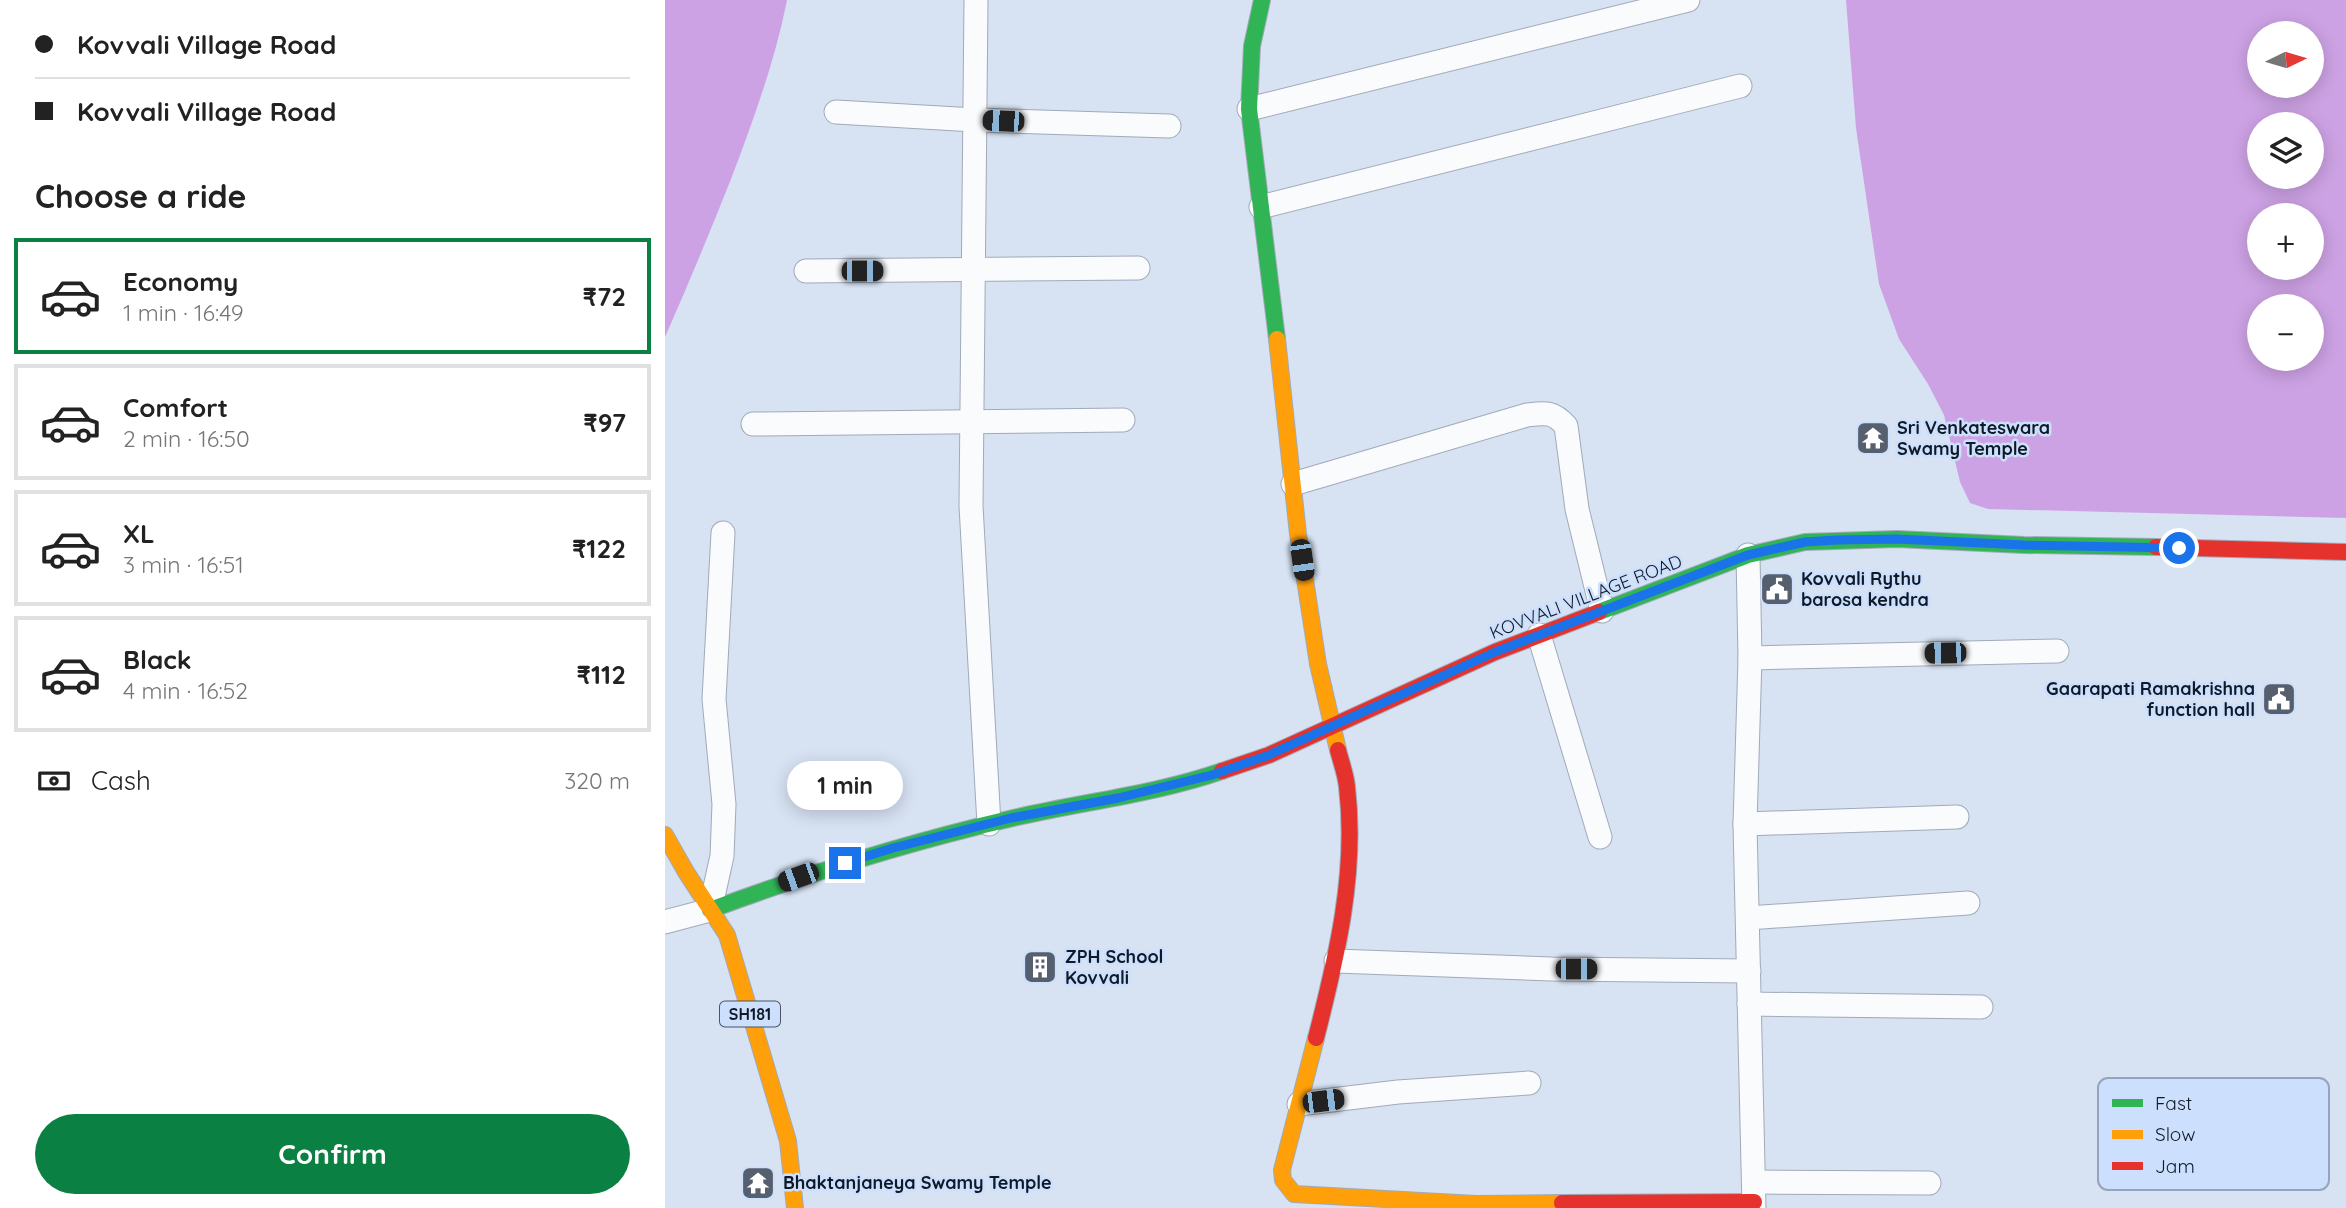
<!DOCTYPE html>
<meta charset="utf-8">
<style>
body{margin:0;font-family:Quicksand,sans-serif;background:#f2f2f2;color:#222;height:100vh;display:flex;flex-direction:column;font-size:26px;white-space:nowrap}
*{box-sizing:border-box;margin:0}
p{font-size:23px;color:#767676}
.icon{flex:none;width:38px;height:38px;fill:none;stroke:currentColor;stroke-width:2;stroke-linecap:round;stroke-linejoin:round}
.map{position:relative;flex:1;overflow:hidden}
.drawer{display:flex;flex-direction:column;background:#fff;width:665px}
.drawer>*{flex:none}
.guide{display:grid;align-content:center;height:154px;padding:0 35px;background:#fff}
.needle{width:46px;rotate:85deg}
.tools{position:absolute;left:1582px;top:21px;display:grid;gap:14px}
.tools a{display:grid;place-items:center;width:77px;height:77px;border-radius:50%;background:#fff;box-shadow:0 4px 18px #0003;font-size:35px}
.end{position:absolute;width:32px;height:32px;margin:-16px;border:9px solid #1a73e8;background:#fff;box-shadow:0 0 0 4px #fff}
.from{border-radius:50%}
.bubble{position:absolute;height:49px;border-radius:24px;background:#fff;box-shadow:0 4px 18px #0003;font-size:23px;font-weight:700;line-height:49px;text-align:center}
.car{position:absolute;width:21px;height:42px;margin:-21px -10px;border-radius:9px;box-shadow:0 0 5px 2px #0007;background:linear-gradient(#222 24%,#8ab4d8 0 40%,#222 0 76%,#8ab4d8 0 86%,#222 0)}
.guide b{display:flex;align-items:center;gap:24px;height:66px;font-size:26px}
.guide b+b{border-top:2px solid #e0e0e0}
.guide i{width:18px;height:18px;background:#222}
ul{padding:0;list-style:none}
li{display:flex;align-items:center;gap:21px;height:116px;margin:0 14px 10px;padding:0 21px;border:4px solid #e0e0e0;border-radius:0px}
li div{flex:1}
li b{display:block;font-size:26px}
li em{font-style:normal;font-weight:700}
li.current{border-color:#0b8043}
li>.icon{width:63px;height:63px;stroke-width:1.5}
h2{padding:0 35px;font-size:32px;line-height:84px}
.pay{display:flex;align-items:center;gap:18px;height:77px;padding:0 35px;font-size:26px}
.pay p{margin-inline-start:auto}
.primary-button{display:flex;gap:14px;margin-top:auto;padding:14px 35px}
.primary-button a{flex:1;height:80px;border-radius:42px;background:#0b8043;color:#fff;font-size:28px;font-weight:700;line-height:80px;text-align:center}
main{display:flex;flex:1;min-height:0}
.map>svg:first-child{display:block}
</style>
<main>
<section class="drawer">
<div class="guide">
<b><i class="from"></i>Kovvali Village Road</b>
<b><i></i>Kovvali Village Road</b>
</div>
<h2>Choose a ride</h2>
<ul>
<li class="current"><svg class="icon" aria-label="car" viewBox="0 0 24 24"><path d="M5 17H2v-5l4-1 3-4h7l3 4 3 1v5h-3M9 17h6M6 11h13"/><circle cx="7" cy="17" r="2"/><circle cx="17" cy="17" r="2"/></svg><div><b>Economy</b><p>1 min · 16:49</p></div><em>₹72</em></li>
<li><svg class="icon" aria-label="car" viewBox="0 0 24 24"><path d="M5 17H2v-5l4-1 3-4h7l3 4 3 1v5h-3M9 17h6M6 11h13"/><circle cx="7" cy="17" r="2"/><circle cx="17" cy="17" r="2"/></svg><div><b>Comfort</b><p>2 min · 16:50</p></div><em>₹97</em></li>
<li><svg class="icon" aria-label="car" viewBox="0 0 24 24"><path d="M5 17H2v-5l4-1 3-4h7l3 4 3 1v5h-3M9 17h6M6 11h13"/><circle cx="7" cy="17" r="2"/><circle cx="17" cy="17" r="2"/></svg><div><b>XL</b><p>3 min · 16:51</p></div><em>₹122</em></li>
<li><svg class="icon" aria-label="car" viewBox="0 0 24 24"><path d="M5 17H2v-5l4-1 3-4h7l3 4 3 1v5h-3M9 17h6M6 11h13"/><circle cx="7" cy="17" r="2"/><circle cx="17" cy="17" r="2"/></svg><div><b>Black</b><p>4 min · 16:52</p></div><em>₹112</em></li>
</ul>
<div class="pay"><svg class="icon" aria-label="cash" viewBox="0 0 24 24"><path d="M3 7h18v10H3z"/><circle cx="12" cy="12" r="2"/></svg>Cash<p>320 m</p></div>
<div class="primary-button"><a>Confirm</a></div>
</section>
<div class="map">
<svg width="1681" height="1208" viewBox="0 0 1681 1208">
<rect width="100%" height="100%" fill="#d7e2f3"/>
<g fill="#cda2e4" fill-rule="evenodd">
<path d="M0 0H122C110 61 88 121 66 179 45 232 23 285 0 337Z"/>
<path d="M1181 0H1681V518L1323 509 1305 503 1295 482 1279 415 1263 384 1234 339 1214 284 1191 128ZM1594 33H1647V86H1594ZM1594 124H1647V177H1594ZM1594 215H1647V268H1594ZM1594 306H1647V359H1594Z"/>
</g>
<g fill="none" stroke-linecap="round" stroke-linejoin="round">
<g stroke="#a1aab9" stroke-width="25">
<g id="street">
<polyline points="311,0 306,506 324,824"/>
<polyline points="584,109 1023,0"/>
<polyline points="171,112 310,120 504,126"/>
<polyline points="596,207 1075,86"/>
<polyline points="141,271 473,268"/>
<polyline points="88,424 458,420"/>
<path d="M628 484 862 415C880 413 888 411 901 426L912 509 937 611"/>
<polyline points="1083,555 1085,658 1080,824 1089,1208"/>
<polyline points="874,635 935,837"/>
<polyline points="1085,658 1392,651"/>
<polyline points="1080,824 1292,817"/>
<polyline points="1083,918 1303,903"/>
<polyline points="0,922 45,910 57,856 59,804 49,699 58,533"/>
<polyline points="671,961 886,969 1084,971"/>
<polyline points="1084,1004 1316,1007"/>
<polyline points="634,1104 733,1092 864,1083"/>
<polyline points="1089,1182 1264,1183"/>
</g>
</g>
<g stroke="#a1aab9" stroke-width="18">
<g id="fast">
<polyline points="597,0 587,46 584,109 612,339"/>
<polyline points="934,612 1083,555 1140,542 1232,539 1359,545 1491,547"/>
<path d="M45 910C145 873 241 843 344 819 415 802 488 795 557 771"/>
</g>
</g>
<g stroke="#a1aab9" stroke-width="18">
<g id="slow">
<polyline points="612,339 633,534 653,664 673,750"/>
<polyline points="0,835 21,872 62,935 123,1141 130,1208"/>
<polyline points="651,1038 617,1170 618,1180 629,1194 811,1204 897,1203"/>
</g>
</g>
<g stroke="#a1aab9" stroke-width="18">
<g id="jam">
<polyline points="1491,547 1681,552"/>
<polyline points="557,771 604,755 830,652 934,612"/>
<path d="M651 1038C672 956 692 872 682 787 681 775 676 762 673 750"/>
<polyline points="897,1203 1089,1202"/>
</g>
</g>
<use href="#street" stroke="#f9fbfd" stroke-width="23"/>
<use href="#fast" stroke="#30b455" stroke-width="16"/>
<use href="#slow" stroke="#ff9f0a" stroke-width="16"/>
<use href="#jam" stroke="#e5322d" stroke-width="16"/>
</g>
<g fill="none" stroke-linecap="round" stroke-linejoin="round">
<polyline stroke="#1a73e8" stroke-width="9" points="180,863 228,848 346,818 453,798 547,775 604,755 830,652 1083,555 1140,542 1172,540 1232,539 1359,545 1514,548"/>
</g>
<defs>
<g id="temple-square" transform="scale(1.75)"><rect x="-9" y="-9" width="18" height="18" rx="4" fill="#565f6e" stroke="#cce0fe"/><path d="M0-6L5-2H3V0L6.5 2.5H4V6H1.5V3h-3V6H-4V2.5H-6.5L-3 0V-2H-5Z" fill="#fff"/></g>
<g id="civic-square" transform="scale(1.75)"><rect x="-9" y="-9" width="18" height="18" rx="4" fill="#565f6e" stroke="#cce0fe"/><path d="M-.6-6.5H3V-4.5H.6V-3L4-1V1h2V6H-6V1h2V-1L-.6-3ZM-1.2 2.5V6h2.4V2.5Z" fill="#fff"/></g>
<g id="building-square" transform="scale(1.75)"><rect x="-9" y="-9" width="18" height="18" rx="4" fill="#565f6e" stroke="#cce0fe"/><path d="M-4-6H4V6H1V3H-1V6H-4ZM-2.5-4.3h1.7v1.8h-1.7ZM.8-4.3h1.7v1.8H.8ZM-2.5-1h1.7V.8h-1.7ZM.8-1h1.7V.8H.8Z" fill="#fff"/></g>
</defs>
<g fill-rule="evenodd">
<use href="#temple-square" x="1208" y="438"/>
<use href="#civic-square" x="1112" y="589"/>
<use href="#civic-square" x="1614" y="699"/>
<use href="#building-square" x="375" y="967"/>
<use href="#temple-square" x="93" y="1183"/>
</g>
<g text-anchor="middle" stroke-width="5" stroke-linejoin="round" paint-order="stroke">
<rect fill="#cce0fe" stroke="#485567" stroke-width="2" x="55" y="1001.5" width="60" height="25" rx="5"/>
<g font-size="16" font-weight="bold" fill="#101926">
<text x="85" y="1020">SH181</text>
</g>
<g font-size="18" font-weight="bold" fill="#101926" stroke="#cce0fe" text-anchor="start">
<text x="1232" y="434">Sri Venkateswara<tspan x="1232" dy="21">Swamy Temple</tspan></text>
<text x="1136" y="585">Kovvali Rythu<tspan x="1136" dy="21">barosa kendra</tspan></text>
<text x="1590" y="695" text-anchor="end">Gaarapati Ramakrishna<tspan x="1590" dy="21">function hall</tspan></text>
<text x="400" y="963">ZPH School<tspan x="400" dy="21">Kovvali</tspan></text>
<text x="118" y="1189">Bhaktanjaneya Swamy Temple</text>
</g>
<g font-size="18" fill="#101926" stroke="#cce0fe">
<text transform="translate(921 597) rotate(-21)" y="6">KOVVALI VILLAGE ROAD</text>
</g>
</g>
<rect x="1433" y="1078" width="231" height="112" rx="10" fill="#cce0fe" stroke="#94a4bd" stroke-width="2"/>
<rect x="1447" y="1099" width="31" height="8" fill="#30b455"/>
<rect x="1447" y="1130" width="31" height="9" fill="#ff9f0a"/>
<rect x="1447" y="1162" width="31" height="8" fill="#e5322d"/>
<g font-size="19" fill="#101926">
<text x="1490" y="1110">Fast</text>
<text x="1490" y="1141">Slow</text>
<text x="1490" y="1173">Jam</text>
</g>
</svg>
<div class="tools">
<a><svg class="needle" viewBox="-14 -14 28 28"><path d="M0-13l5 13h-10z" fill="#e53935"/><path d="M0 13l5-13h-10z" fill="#767676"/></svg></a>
<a><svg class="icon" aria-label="layers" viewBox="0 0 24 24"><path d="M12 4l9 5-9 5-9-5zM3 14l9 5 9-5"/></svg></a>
<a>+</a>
<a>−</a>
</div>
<i class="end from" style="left:1514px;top:548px"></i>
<i class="end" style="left:180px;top:863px"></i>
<div class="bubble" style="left:122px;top:761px;width:116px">1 min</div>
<i class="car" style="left:338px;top:121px;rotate:272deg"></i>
<i class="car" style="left:197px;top:271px;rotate:90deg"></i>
<i class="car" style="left:637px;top:560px;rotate:172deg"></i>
<i class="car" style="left:1280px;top:653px;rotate:269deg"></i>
<i class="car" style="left:133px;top:877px;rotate:250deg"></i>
<i class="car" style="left:911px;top:969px;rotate:90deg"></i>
<i class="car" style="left:658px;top:1101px;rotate:83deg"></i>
</div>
</main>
